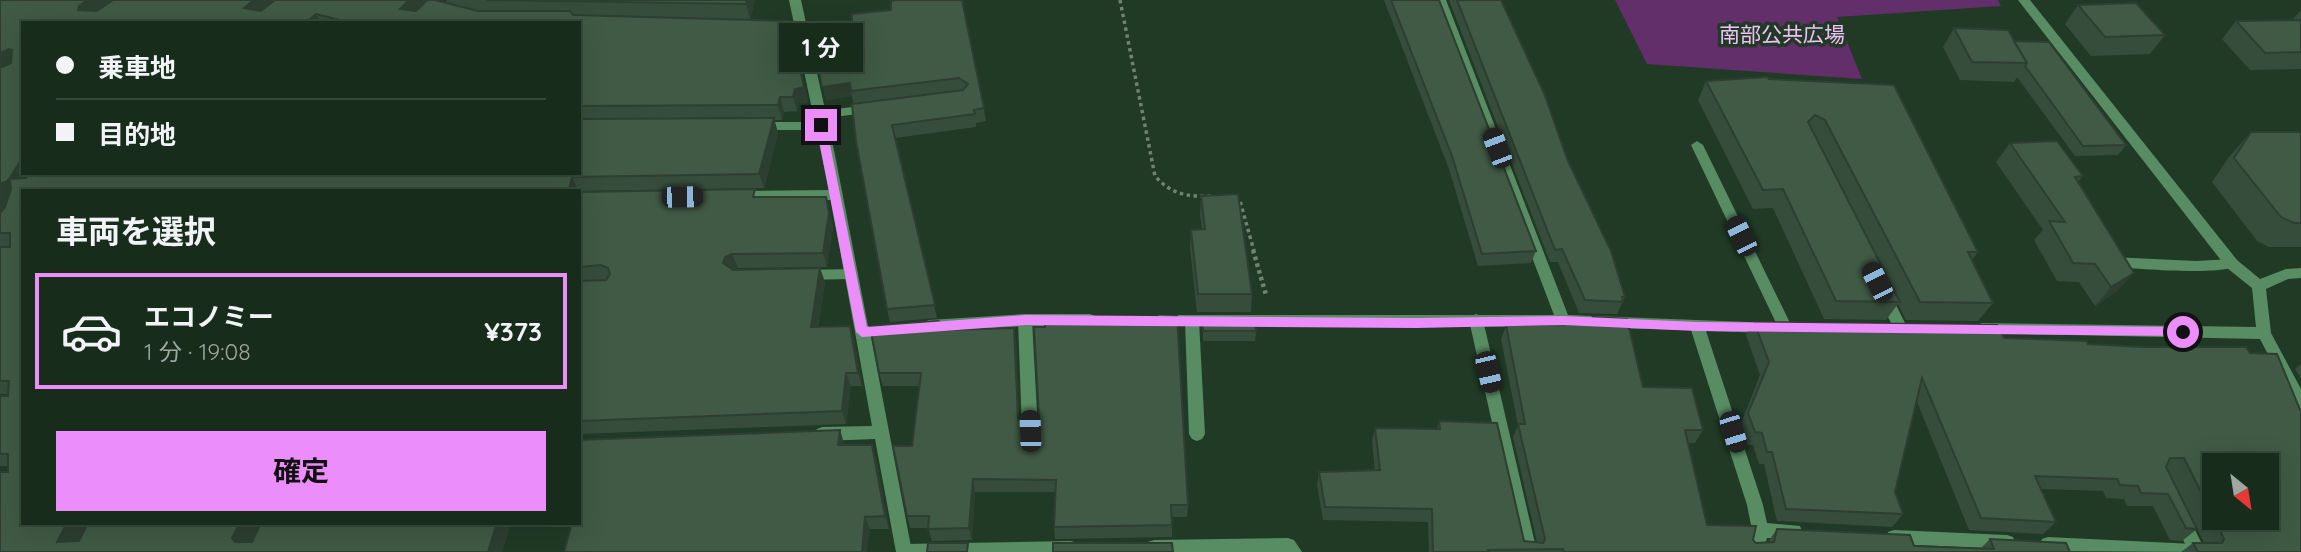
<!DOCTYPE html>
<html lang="ja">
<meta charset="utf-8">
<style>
body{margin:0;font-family:Quicksand,"Noto Sans JP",sans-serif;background:#253829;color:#f1f3f6;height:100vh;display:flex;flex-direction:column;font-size:26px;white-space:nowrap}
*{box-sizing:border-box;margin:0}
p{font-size:23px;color:#9fa7a3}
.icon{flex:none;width:38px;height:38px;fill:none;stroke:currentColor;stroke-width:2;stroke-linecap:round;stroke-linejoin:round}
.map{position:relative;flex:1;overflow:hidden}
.panel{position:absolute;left:21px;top:189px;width:560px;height:336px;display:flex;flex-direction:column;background:#182c1c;border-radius:0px;box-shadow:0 7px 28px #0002,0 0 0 2px #36483b}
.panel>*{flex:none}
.guide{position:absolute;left:21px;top:21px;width:560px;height:154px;border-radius:0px;box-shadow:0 7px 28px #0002,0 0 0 2px #36483b;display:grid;align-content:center;height:154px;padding:0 35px;background:#182c1c}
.needle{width:46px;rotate:150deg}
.tools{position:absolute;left:2202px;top:453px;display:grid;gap:14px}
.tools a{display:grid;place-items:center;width:77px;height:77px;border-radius:0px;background:#182c1c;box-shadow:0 7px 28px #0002,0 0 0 2px #36483b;font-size:35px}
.end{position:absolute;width:32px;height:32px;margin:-16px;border:9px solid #eb8dfb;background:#111;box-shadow:0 0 0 4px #111}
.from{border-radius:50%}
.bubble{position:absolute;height:49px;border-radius:0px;background:#182c1c;box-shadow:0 7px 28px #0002,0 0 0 2px #36483b;font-size:23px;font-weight:700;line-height:49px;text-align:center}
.car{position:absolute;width:21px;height:42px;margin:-21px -10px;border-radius:9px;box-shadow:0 0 5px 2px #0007;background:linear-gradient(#222 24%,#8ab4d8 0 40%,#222 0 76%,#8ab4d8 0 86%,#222 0)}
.guide b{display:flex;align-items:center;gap:24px;height:66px;font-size:26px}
.guide b+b{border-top:2px solid #36483b}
.guide i{width:18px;height:18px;background:#f1f3f6}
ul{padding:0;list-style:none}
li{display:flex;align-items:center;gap:21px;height:116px;margin:0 14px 10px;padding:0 21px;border:4px solid transparent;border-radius:0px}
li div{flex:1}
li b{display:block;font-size:26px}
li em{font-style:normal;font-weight:700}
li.active{border-color:#eb8dfb}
li>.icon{width:63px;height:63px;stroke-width:1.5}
h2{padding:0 35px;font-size:32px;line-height:84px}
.button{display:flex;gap:14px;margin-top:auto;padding:14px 35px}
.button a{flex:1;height:80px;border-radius:0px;background:#eb8dfb;color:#111;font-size:28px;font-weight:700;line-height:80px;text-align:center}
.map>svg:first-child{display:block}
</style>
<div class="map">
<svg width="2301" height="552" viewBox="0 0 2301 552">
<rect width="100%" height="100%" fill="#203a25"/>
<polygon fill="#622f6a" points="1615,0 1998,0 2001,6 1837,17 1862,79 1647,64"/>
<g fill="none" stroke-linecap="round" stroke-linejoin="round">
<g stroke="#6e8372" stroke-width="3.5" stroke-dasharray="3.5 3.5" stroke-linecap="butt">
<path d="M1120 0 1155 176C1172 195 1188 197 1212 196"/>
<polyline points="1234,200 1240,201 1254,251"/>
</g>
<polyline stroke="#6e8372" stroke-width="4.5" stroke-dasharray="3.5 3.5" stroke-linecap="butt" points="1253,250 1266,295"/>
<g fill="#588c62" fill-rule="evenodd">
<polygon points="869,105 873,106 875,109 873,112 819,119 813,115 819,111"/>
<polygon points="760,122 821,122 827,126 821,130 760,130 754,126"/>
<polygon points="1697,141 1703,145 1792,327 1790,331 1780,331 1778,327 1691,145"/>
<path d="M2111 257 2196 261 2232 259 2239 264C2228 277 2132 268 2111 267L2104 262Z"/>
<polygon points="851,269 856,270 858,274 856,278 851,279 803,280 798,279 796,275 798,271 803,270"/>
<polygon points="1884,290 1889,291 1908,329 1906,333 1896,333 1877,295 1879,291"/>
<polygon points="1025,314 1030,316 1032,320 1038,431 1035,436 1030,438 1025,436 1022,431 1018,320 1020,316"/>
<polygon points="1476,314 1481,316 1483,320 1537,552 1521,552 1469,320 1471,316"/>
<polygon points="1192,315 1197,317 1199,321 1205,434 1202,439 1197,441 1192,439 1189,434 1185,321 1187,317"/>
<polygon points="2181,512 2187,514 2206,552 2189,552 2173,519 2175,514"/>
<polygon points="1288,538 1294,540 1302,552 1148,552 1146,547 1148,542 1154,540"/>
<polygon points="1071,541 1077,543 1079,548 1077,552 896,552 898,547 904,544"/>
</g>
<g fill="#588c62" fill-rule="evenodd">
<polygon points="789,0 801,0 835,155 868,326 893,326 895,330 893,334 871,337 912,552 896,552 875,439 822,441 817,439 814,434 817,429 822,427 872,426 831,200 738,201 731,196 738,191 829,190"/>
<polygon points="1434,0 1446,0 1568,315 1774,323 1776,327 1774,331 1769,333 1706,331 1763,505 1767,523 1800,526 1802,531 1800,536 1794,538 1767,538 1763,552 1747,552 1752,530 1747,505 1691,330 1563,327 1155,325 1153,321 1155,317 1160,315 1554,315"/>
<polygon points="2018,0 2030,0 2237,260 2260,279 2286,269 2301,268 2301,278 2288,279 2266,289 2271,333 2301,389 2301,410 2296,408 2260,339 1977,333 1975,329 1977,325 1982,323 2256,327 2252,288 2227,268"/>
<polygon points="1025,314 1090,314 1095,316 1097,320 1095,324 1090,326 1025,326 929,332 924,330 922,326 924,322 929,320"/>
<polygon points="1894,530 2007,535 2013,537 2015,542 2013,547 2007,549 1894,544 1888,542 1886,537 1888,532"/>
<polygon points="2048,537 2194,544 2200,547 2202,552 2048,551 2042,549 2040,544 2042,539"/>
</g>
</g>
<g fill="#374d3b" fill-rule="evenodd">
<path d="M0 0 478 11H480L447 3 446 0H755L750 19 686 18 794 35 808 102 799 103 797 111 784 112 782 120H774L778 133 764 188 579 191H23V523H260L251 542H252L261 523H511L502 552H0L8 466H0V396H8L9 394H0ZM23 23H579V173H23Z"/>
<polygon points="962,0 986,121 976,123 976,127 895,138 937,318 890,322 887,309 852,96 826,100 852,21 891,10"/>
<polygon points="1384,0 1439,0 1536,251 1531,263 1478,266 1449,169"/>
<polygon points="1449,0 1501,0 1625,297 1617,314 1579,313 1558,262 1550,262"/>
<polygon points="2078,5 2165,35 2150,54 2091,56 2065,24"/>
<polygon points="2301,10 2301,69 2250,70 2222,39 2236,21 2295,20 2293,19"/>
<polygon points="1954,28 2014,41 2126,145 2118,155 2075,156 2017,77 2014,82 1960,80 1943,47"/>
<polygon points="1769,79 1894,85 1978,252 1972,260 1993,303 1978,321 1906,320 1898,304 1886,320 1824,319 1773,208 1753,209 1698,100 1706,81"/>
<polygon points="2251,132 2301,132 2301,247 2269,247 2257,241 2212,182 2229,157"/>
<polygon points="2010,143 2083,176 2078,182 2117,291 2095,306 2079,282 2057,281 2034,240 2043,230 1996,162"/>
<polygon points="579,192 757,197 826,197 833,227 827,267 738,268 735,270 825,282 818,327 850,326 854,339 862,386 851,386 846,424 579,434"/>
<polygon points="1201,196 1252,294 1251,312 1197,312 1190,248 1191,230 1202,229 1200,215"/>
<polygon points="1593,317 1643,387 1703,430 1695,443 1688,443 1707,525 1753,540 1756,543 1768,542 1777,529 1914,546 1980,549 1990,539 2070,552 1429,552 1428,522 1323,520 1317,485 1319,472 1375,471 1372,441 1375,428 1437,429 1439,421 1524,541 1537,542 1513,437 1518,425 1501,339 1506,325 1590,324"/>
<polygon points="1203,319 1256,331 1255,341 1203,341"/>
<polygon points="1754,322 2088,344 2250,353 2301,552 2181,552 2193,543 2204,543 2169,471 2197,529 2182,541 2170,540 2153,506 2127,506 2124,499 2106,498 2103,491 2041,489 2056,522 2043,534 1969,530 1917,402 1895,492 1903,514 1892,527 1777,521 1764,464 1759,464 1753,445 1746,445 1740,426 1760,375 1746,335"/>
<polygon points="945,324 946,330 1016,341 1019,421 1022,426 1188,505 1187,517 1172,517 1172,537 1055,539 1054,527 1055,492 975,492 972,540 932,541 928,528 910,528 907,516 912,446 920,386 883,386 879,373"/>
<polygon points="2301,364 2301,379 2295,369"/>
<polygon points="844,443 844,445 876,458 889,529 870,529 572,523"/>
</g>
<g fill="#2d3f30">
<polygon points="88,0 121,0 91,21 78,10 79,6"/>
<polygon points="254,0 280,0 255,23 244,8"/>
<polygon points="409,0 430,0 408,23 400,9"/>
<polygon points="747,0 755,0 750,19 746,4"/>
<polygon points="316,14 322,23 305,23"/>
<polygon points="790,21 808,102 799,103 797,111 793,97"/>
<polygon points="9,49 22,64 0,74 0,53"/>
<polygon points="850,83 852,96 826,100 822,87"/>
<polygon points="780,97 784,112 782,120 778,105"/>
<polygon points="774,118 778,133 764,188 759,174"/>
<polygon points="23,157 23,173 35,173 25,191 9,179"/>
<polygon points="572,177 579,191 570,191"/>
<polygon points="10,180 23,193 0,218 0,185 2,183"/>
<polygon points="826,197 833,227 827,267 823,253"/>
<polygon points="732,254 738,268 731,271 723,263 725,257"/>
<polygon points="820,268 825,282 815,341 811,327"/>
<polygon points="2134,273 2117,291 2095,306 2111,287"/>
<polygon points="850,326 854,339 862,386 858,373"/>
<polygon points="1014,328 1016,341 1019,431 1018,418"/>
<polygon points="846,373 851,386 846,424 842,411"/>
<polygon points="840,430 844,443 842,458 838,445"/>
<polygon points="872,445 876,458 889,529 885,516"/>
<polygon points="973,479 975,492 972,540 969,528"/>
<polygon points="865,517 870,529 867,552 862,552"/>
<polygon points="67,523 91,523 75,552 57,542"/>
<polygon points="240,523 260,523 247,551 235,542 232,538"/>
<polygon points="497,523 511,523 502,552 488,552"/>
</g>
<g fill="#405a45" stroke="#2d3f30" stroke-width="2">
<polygon points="0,0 88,0 79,6 78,10 97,11 113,0 254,0 244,8 261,11 275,0 409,0 400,9 416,11 427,0 435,0 478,11 570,11 573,15 790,21 804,87 795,89 793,97 780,97 778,105 579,106 579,23 352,23 316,14 305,23 23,23 23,157 9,179 26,178 29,173 579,173 579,119 774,118 759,174 572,177 569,190 570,191 23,191 23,523 67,523 57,542 79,541 88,523 240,523 232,538 235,542 252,542 261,523 497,523 488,552 0,552 0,472 8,472 8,454 0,454 0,396 8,396 9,381 0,381 0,247 10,247 10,233 0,233 0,213 5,207 11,189 10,180 2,183 0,185 0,68 11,63 12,50 9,49 0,53"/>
<polygon points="486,0 747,0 746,4"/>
<polygon points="896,0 962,0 984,108 974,110 975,114 892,125 935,305 887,309 856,141 852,104 963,90 968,84 959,78 851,91 850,83 822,87 808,22 852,21 852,14 891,10 891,1"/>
<polygon points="1391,0 1439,0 1536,251 1482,254 1452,156"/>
<polygon points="1457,0 1501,0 1544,93 1568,161 1611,251 1625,297 1622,297 1623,302 1585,300 1562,249 1555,250"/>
<polygon points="2136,3 2165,35 2105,37 2078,5"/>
<polygon points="2301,20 2301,52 2265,53 2236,21"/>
<polygon points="1954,28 2008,30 2027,63 1972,62"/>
<polygon points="2014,41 2049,42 2126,145 2083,146 2025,66 2027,63"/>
<polygon points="1767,77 1769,79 1894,85 1978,252 1968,252 1993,303 1920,302 1825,120 1815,115 1808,122 1900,302 1836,301 1783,189 1763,190 1706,81"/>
<polygon points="2251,132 2301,132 2301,223 2294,223 2281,217 2234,158"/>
<polygon points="2057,141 2083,176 2075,177 2134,273 2111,287 2095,264 2073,263 2049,221 2065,222 2010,143"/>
<polygon points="755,189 753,197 826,197 829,213 823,253 732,254 725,257 723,263 733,270 820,268 811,327 850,326 858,373 846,373 842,411 579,421 579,281 606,280 610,274 608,268 601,265 579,267 579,192"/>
<polygon points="1238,194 1252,294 1198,294 1191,230 1205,229 1201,196"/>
<polygon points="1177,316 1188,505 1171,505 1172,525 1054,527 1056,480 973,479 969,528 928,529 929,516 907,516 893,446 912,446 921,373 879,373 870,326 938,321 945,324 944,330 1014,328 1018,418 1022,426 1029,428 1039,418 1034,327 1045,327 1045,321"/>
<polygon points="1593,317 1627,319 1643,387 1692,388 1703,430 1685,430 1707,525 1756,526 1753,540 1756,543 1774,542 1777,529 1910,535 1914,546 1994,549 1990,539 2066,543 2070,552 1564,552 1563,549 1488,550 1489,552 1433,552 1432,509 1325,507 1319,472 1380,470 1375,428 1440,429 1439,421 1497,423 1524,541 1543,543 1545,539 1518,424 1525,424 1506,325 1596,324"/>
<polygon points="1203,319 1254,319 1256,331 1203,331"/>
<polygon points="1754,322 1997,325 2004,338 2087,341 2088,344 2143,347 2246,347 2250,353 2277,354 2301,412 2301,552 2198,552 2193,543 2222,543 2224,539 2214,518 2266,518 2266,466 2214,466 2214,518 2184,458 2170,458 2166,467 2197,529 2186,528 2168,494 2141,493 2138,486 2120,485 2117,479 2035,476 2056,522 1981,518 1922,378 1895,492 1903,514 1786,509 1772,452 1767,452 1762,433 1755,432 1748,413 1769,362"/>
<polygon points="840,430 838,445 872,445 885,516 865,517 862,552 564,552 572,523 579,523 579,440"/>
<polygon points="928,543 968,543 967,552 927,552"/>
<polygon points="1053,543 1172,543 1173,552 1053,552"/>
</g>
<polygon fill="#eb8dfb" points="821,122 826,125 867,327 1025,315 1416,318 1563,316 1697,322 2183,327 2189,332 2183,336 1697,331 1563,325 1416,328 1025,325 862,337 856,332 816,125"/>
<g text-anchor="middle" stroke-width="7" stroke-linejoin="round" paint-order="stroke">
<g font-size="21" fill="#f1c0f9" stroke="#203a25">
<text x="1782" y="42">南部公共広場</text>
</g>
</g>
</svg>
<div class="tools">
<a><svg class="needle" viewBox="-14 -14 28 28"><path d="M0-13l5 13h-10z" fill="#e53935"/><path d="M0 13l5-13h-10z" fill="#9fa7a3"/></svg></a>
</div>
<i class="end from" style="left:2183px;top:332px"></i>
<i class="end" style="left:821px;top:125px"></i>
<div class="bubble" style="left:779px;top:23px;width:84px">1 分</div>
<i class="car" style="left:1497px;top:148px;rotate:339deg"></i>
<i class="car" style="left:682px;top:197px;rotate:89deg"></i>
<i class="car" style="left:1741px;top:236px;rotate:334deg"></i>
<i class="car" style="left:1877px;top:282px;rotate:333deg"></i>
<i class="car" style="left:1488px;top:372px;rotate:167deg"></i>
<i class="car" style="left:1030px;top:431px;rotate:358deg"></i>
<i class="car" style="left:1733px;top:432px;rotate:163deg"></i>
<div class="guide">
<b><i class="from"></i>乗車地</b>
<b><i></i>目的地</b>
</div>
<section class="panel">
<h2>車両を選択</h2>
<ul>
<li class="active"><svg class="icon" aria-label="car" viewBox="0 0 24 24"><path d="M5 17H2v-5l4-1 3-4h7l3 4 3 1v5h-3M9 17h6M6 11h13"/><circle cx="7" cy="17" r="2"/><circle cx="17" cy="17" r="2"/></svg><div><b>エコノミー</b><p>1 分 · 19:08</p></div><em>¥373</em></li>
</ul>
<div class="button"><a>確定</a></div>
</section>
</div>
